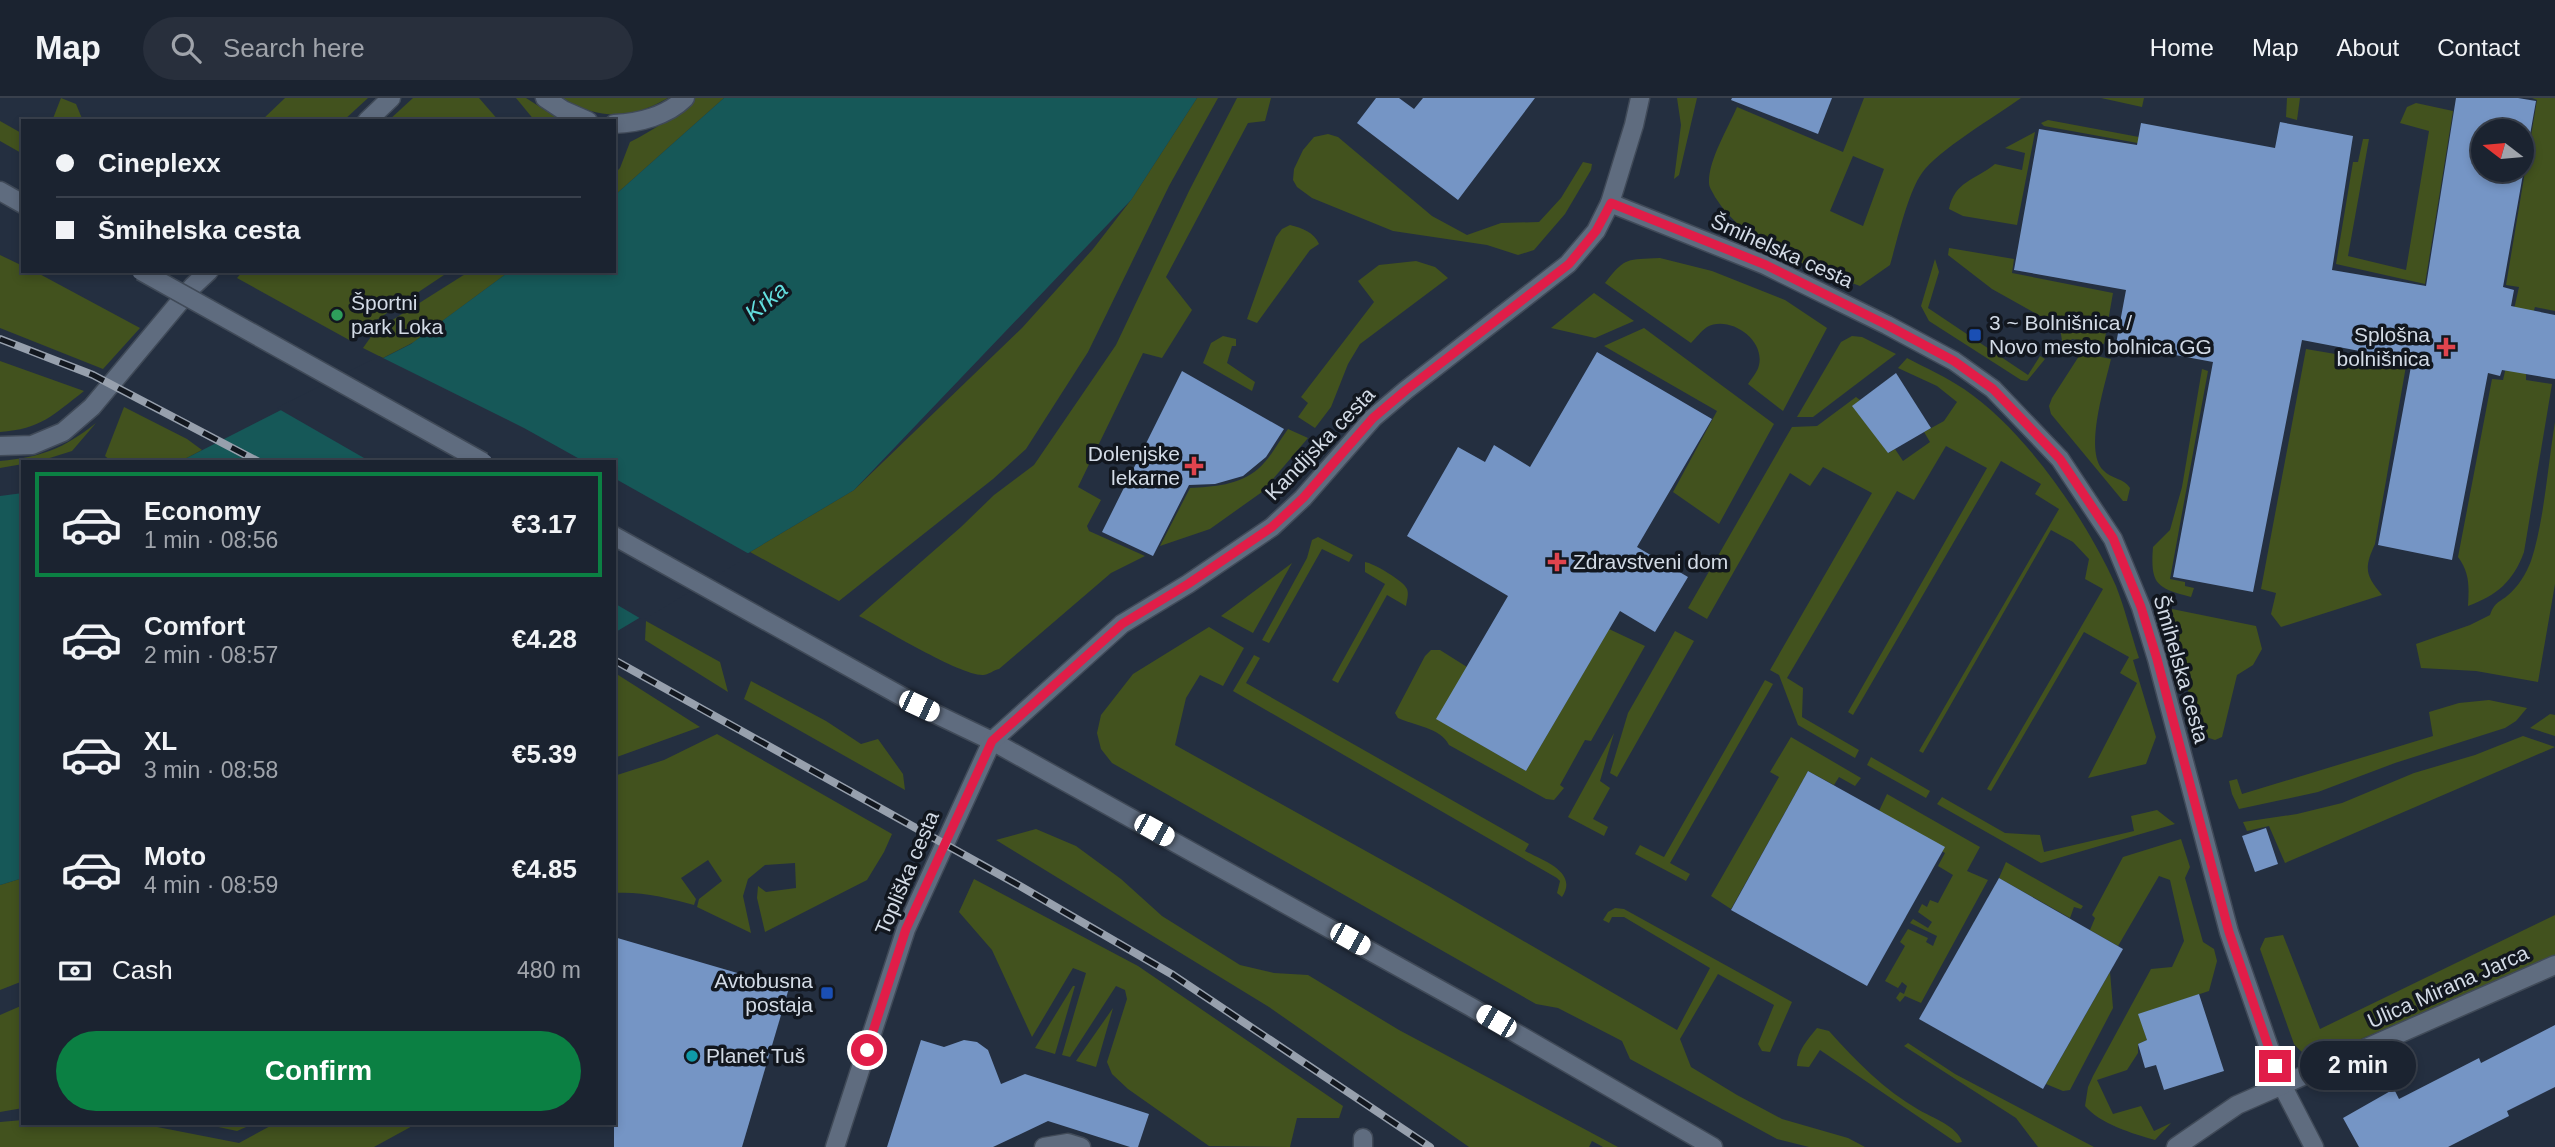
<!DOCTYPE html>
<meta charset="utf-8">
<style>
body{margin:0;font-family:Helvetica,sans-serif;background:#282f3c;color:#f1f3f6;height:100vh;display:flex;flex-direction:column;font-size:26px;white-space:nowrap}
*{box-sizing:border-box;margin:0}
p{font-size:23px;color:#a0a4ab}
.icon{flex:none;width:38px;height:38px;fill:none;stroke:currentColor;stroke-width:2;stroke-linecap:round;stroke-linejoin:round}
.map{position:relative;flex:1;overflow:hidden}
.sheet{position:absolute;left:21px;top:362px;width:595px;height:665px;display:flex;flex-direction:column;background:#1b2330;border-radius:0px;box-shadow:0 4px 10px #0003,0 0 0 2px #39404c}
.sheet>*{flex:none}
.top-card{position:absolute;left:21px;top:21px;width:595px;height:154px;border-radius:0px;box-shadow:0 4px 10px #0003,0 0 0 2px #39404c;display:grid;align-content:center;height:154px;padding:0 35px;background:#1b2330}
.needle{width:46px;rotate:286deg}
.tools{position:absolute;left:2471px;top:21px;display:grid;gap:14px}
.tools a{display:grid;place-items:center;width:63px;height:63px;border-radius:50%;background:#1b2330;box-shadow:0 4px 10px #0003,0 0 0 2px #39404c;font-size:35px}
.end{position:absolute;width:32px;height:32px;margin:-16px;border:9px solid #e11d48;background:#fff;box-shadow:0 0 0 4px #fff}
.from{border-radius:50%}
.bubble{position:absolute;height:49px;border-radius:24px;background:#1b2330;box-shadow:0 4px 10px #0003,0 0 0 2px #39404c;font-size:23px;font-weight:700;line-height:49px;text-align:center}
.car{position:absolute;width:21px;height:42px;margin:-21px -10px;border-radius:9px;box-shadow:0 0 5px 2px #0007;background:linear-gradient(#fff 24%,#345 0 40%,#fff 0 76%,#345 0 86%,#fff 0)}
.top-card b{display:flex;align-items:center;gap:24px;height:66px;font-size:26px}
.top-card b+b{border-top:2px solid #39404c}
.top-card i{width:18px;height:18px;background:#f1f3f6}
ul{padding:12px 0 0;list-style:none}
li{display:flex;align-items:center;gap:21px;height:105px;margin:0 14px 10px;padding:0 21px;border:4px solid transparent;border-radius:0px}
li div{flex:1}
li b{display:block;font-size:26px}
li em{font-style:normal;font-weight:700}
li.current{border-color:#0b8043}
li>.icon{width:63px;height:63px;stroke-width:1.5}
.pay{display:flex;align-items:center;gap:18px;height:77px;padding:0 35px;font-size:26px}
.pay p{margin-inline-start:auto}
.action{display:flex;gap:14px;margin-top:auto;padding:14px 35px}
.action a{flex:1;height:80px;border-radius:42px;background:#0b8043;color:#fff;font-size:28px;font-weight:700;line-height:80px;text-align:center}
header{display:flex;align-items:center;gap:42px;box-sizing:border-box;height:98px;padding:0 35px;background:#1b2330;border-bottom:2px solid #39404c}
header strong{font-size:33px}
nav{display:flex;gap:38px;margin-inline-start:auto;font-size:24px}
.search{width:490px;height:63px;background:#282f3c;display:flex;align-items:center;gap:18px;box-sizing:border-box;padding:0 24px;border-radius:38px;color:#a0a4ab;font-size:26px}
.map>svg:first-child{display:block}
</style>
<header>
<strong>Map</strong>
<div class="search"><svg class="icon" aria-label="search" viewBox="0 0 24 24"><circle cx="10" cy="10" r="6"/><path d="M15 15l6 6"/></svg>Search here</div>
<nav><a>Home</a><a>Map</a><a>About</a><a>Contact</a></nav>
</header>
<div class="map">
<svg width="2555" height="1049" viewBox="0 0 2555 1049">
<rect width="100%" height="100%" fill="#242f40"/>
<g fill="#42521e" fill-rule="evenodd">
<polygon points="61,0 76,6 83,23 52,23"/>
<polygon points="285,0 368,0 343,23 261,23"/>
<polygon points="413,0 479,0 499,23 388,23"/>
<polygon points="516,0 526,0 562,23 535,23"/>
<path d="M562 0H668C630 22 600 22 562 0Z"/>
<path d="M694 0H724L614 98V76L620 70 630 44C654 32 675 18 694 0Z"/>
<polygon points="1197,0 1218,0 1169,88 1088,254 1026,351 993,381 839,503 750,454 854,392 1022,230 1093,151 1131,102"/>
<path d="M1237 0H1271L1265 23 1248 25 1166 179 1192 212 1162 260 1143 255 1078 389 1101 402 1087 428 1089 433 1145 458 1111 475 999 571C994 572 988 577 983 577 961 578 883 530 859 518L961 429 994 397 1034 367 1116 247 1189 93Z"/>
<polygon points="1677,0 1697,0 1679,77 1674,81 1681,27"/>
<path d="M1864 0H2021C1996 18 1937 53 1922 75 1908 94 1897 143 1890 167L1860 188C1808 168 1746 148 1715 99 1713 94 1709 90 1709 85 1708 63 1728 30 1737 9L1843 54ZM1853 58 1884 71 1863 128 1830 113Z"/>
<polygon points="2101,0 2144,0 2142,9"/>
<polygon points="2287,0 2300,0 2297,22 2286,19"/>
<polygon points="2532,0 2555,0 2555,213 2535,209 2529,228 2511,225 2519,189 2506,187 2537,2"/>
<polygon points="2416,5 2453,13 2425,186 2336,166 2353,64 2358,64 2363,41 2369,41 2348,158 2406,172 2429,33 2400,25 2407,9"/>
<polygon points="2048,22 2155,42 2154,48 2044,28 2041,25"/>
<polygon points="0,23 23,36 23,56 0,43"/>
<path d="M2035 34 2017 127 1963 118 1949 111C1955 83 1974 83 1995 66L2022 72 2025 55 2005 50Z"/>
<polygon points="1328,36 1338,39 1432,118 1467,137 1501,125 1539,124 1561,100 1583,64 1592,66 1591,72 1565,116 1546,138 1534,152 1518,157 1487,147 1393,133 1312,100 1297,89 1293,82 1294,71 1303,52 1314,39"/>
<path d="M1290 127C1302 130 1314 134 1319 146L1310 152 1257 225 1247 221 1276 139 1282 131Z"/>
<polygon points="1949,150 2014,161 2012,175 2113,195 2104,246 2072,241 2068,245 2062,243 2060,229 1992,191 1948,157"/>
<polygon points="0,157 23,168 23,173 34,173 47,180 140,230 103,271 0,230"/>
<path d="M1660 160 1712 173 1785 202 1827 230 1783 313 1748 286C1752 280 1758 273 1759 267 1765 241 1729 217 1707 229 1701 233 1696 240 1691 245L1605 185C1626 158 1627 162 1660 160Z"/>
<polygon points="1935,161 1939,174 1928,210 2028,277 2040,258 2045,261 2027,283 2021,282 1929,223 1921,208"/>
<polygon points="1416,163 1435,169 1448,180 1360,246 1348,266 1331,309 1315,330 1298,319 1308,305 1301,299 1374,204 1358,183 1379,167"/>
<polygon points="243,173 450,173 375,223 351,243 237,180"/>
<polygon points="470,173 510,173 414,244 383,260 363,250 375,233"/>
<polygon points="1594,195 1634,223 1595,240 1551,230"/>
<polygon points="1644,230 1774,326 1719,426 1673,394 1717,313 1604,248"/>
<polygon points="1223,238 1236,241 1236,248 1232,248 1227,265 1255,284 1252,293 1203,265 1211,245"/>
<polygon points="1852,238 1862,239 1896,256 1813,319 1797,319 1841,244"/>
<path d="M2306 251 2406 268 2375 446C2364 470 2365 477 2382 497L2281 529 2271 516 2276 495 2261 491Z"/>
<path d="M2081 255 2111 261C2105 287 2084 352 2103 372 2111 381 2124 380 2130 390L2127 403H2123L2051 316 2049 308 2052 300Z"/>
<path d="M1907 260C1926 270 1946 279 1964 291 2025 332 2086 421 2116 488 2125 511 2131 536 2139 560L2133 562 2156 639 2146 666 2088 680 2137 585 2120 575 2129 559 2084 534 1991 693 1987 691 2103 491 2085 481 2089 461 2073 444 2051 432 1923 655 1919 653 2059 411 2035 396 2041 386 2001 363 1853 617 1848 614 1987 370 1946 348 1914 402 1897 393 1787 580 1803 590 1802 619 1859 652 1855 660 1798 627 1779 577 1770 572 1872 395 1823 369 1810 388 1790 375 1707 521 1688 510 1792 329 1817 328 1856 299 1860 302 1853 308 1889 355 1895 351 1903 363 1930 344 1924 334 1944 323 1957 304 1937 288 1898 270Z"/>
<path d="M0 263 84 293C53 317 41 331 0 334Z"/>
<path d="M2506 269 2526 272V282L2552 286 2524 454C2513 484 2497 497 2468 508 2469 489 2470 475 2458 459L2492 281 2503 282Z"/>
<path d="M2202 271 2208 273 2170 481 2185 484V488L2194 490 2191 499C2157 490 2150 487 2153 449L2170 432 2182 389Z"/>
<polygon points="124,309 187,341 202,352 179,364 112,364 105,358"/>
<path d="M2555 324V486L2538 584 2476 573 2421 570 2416 546 2470 527 2490 517C2495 504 2497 506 2507 498 2518 489 2526 476 2531 463 2544 424 2548 366 2555 324Z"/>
<path d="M96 325 72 353 37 364H23V366L0 370V363C42 359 63 351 96 325Z"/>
<path d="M1288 331 1308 340 1262 394 1210 431 1160 448 1190 390C1212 389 1240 387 1258 371 1270 361 1279 343 1288 331Z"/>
<polygon points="1318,439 1353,457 1349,464 1322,451 1269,545 1262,542 1307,460 1312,442"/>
<path d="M1365 464C1373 465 1404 483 1407 491 1409 496 1407 502 1406 508L1387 497 1338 585 1332 582 1385 486 1365 474Z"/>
<polygon points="1292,465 1253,535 1221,518"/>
<polygon points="2172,511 2256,528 2262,551 2253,567 2237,577 2222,639 2215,642 2206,639 2196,622 2176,547 2166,517 2167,513"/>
<polygon points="646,523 720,564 728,594 645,542"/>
<polygon points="1209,529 1244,550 1223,588 1200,577 1186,600 1175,647 1427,787 1677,932 1710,870 1624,819 1612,819 1609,825 1603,822 1608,814 1615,810 1624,811 1792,904 1770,954 1762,953 1758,946 1774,907 1718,876 1680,941 1691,969 1737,997 1782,1021 1848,1040 1865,1049 1809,1049 1777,1041 1630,961 1622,943 1558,910 1536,906 1112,665 1101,651 1097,635 1101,617 1133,576"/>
<path d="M1609 531 1645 548 1591 643 1585 642 1560 687 1564 690 1554 702 1546 701 1449 647C1441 630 1413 627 1398 620L1395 615 1425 558 1431 552H1440L1467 569 1437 621 1526 673Z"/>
<polygon points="1675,533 1694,543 1617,679 1610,675 1628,615"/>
<path d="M1254 557 1260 560 1246 585 1529 746 1525 753C1542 762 1579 774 1562 799L1557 795 1560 783 1557 780 1233 593Z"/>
<polygon points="614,574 615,575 700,629 614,660"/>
<polygon points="1765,582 1773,586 1670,765 1690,776 1686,783 1635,756 1640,747 1664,759"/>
<polygon points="751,583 826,623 861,646 878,641 903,676 905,692 744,601"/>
<polygon points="2489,602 2527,610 2516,623 2505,630 2395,665 2318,694 2239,711 2232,696 2229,683 2237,681 2242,696 2433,638 2429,614 2459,605"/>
<polygon points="2550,616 2555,617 2555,638 2530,630"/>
<polygon points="1614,635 1600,683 1610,690 1593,721 1608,729 1604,738 1568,719"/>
<path d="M717 636 892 736 884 754 867 782 765 834 757 800 758 788 766 794 796 790 795 765 765 767 748 781 743 798 751 835 697 809 699 801 722 783 708 762 681 780 696 801 694 807C669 800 640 793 614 795V678L664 662Z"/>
<polygon points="2523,638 2555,649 2285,765 2269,728 2247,733 2243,724 2297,716 2342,705 2414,675 2475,657"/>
<polygon points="1791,639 1861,680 1855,688 1839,679 1834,687 1808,673 1731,811 1711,798 1779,679 1770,674"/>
<polygon points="1871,659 1930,693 1926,700 1867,667"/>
<polygon points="1887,696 1980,749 1967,773 1988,782 1921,905 1905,898 1900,904 1896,900 1900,894 1904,896 1907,888 1902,884 1898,890 1885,883 1905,848 1900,844 1908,831 1928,840 1926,844 1933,848 1937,838 1910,825 1913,821 1928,830 1932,824 1918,814 1922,806 1927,809 1930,802 1938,805 1953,777 1938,768 1945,755 1879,713"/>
<polygon points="1942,699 2005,735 2040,737 2044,754 2134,733 2131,718 2157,712 2175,726 2041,765 1937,706"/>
<polygon points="1036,731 1076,748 1121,781 1162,818 1240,867 1274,875 1308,877 1399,932 1618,1049 1603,1049 1592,1043 1589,1049 1469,1049 1269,909 996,742"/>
<path d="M2181 741 2190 769 2185 780 2203 844 2214 851 2217 863 2209 893 2139 916 2147 942 2138 946V955L2127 972 2097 982 2113 1016 2141 1008 2154 1033 2171 1025 2155 1042C2133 1036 2099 1025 2085 1008L2088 989 2093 978 2151 871 2172 869 2184 843 2170 782 2159 778 2118 848 2090 832 2095 820 2092 817 2123 759Z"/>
<polygon points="2006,764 2083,808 2081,811 2074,809 2070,820 1999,780"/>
<polygon points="23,780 23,883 0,892 0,787"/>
<polygon points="974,781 1138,868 1343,1008 1339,1020 1297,1020 1290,1049 1209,1048 1128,991 1112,976 1107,964 1127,901 1125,892 1116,888 1070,959 1062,957 1086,875 1073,870 1032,939 992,852 959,814"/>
<path d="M2555 817V859L2323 957C2308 960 2304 957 2294 946L2260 851 2265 840 2283 837 2320 931Z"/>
<polygon points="2110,874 2113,910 2070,992 2063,993 2046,986"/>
<polygon points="1073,888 1075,888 1055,956 1035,950"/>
<polygon points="23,907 23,1010 0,1014 0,917"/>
<polygon points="1113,910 1096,969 1076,963"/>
<path d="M1817 930 1829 933C1857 964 1883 991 1919 1012 1933 1020 1957 1028 1962 1044L1957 1045 1820 952 1809 969 1797 968C1797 953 1808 941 1817 930Z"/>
<polygon points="1908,945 1955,976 2094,1049 2038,1049 2016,1020 1904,948"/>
<polygon points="23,1022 23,1026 142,1026 239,1045 274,1026 416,1026 374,1049 0,1049 0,1024"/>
<polygon points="204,1026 253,1026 237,1033"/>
</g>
<g fill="#165858">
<polygon points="724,0 1197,0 1131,102 854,392 614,535 614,364 179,364 411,246 510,173 614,173 614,98"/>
<polygon points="23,395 23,780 0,787 0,398"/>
</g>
<g fill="#242f40">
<polygon points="379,258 524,330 585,364 371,364 277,310"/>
<polygon points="614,380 751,457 643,522 614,505"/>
</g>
<g fill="#7595c5" fill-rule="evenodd">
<polygon points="1376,0 1399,0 1414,11 1423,0 1535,0 1458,102 1357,25"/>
<polygon points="1732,0 1832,0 1818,36 1731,2"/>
<path d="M2456 0H2518L2536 3 2503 189 2514 192 2511 208 2555 217V281L2502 272 2500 278 2488 275 2452 462 2378 447 2412 263 2302 242 2253 494 2173 479 2213 264 2116 246 2126 192 2014 172 2039 31 2137 47 2141 25 2275 50 2280 24 2353 38 2332 172 2426 188ZM2483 33H2522V72H2483Z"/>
<polygon points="1597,254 1712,321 1637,449 1688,479 1655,534 1620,513 1526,673 1436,621 1508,498 1407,438 1458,349 1485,364 1494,347 1530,369"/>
<polygon points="1182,273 1284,331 1266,359 1243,378 1215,386 1189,387 1153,458 1102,434"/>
<polygon points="1896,275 1931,330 1888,355 1852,308"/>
<polygon points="1808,673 1945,749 1867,888 1731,812"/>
<polygon points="2266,730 2278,766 2255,774 2242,738"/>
<polygon points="1999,780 2123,851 2043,991 1919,921"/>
<polygon points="614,839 789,890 742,1049 614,1049"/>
<polygon points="2199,896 2224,973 2164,992 2156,967 2145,970 2138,946 2147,942 2138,916"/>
<polygon points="2555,927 2555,989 2507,1013 2509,1018 2448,1049 2359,1049 2343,1020 2394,991 2399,1001 2479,960 2481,965"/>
<polygon points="921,942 944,949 964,942 977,944 988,952 1001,986 1025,976 1149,1016 1138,1049 1130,1049 1048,1023 993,1049 887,1049"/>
</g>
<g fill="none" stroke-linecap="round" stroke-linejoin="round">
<g stroke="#404a58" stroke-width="21">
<g id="street">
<polyline points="545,0 563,12 588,23"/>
<polyline points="367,23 391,0"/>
<path d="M614 26C639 25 667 18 685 0"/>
<polyline points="1610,105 1765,167 1887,227 1954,263 1993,291 2060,361 2113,441 2141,509 2157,561 2229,834 2282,987 2314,1049"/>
<polyline points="0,348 32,347 63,334 92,309 193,188 209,173"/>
<polyline points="1363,1040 1363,1049"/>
<polyline points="1044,1049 1068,1045 1081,1049"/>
<polyline points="2176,1049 2237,1007 2555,867"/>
</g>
</g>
<g stroke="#404a58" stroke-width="21">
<g id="secondary">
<polyline points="0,93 23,106"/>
<polyline points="614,438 919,608 992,643 1471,909 1713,1049"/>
<polyline points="835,1049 906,831 992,643 1122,526 1188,486 1272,429 1303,400 1373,320 1406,292 1568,166 1596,133 1610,105 1634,27 1640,0"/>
</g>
</g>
<use href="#street" stroke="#5f6c7f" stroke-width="18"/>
<use href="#secondary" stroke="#5f6c7f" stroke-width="18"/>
<g stroke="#97a0ad" stroke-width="8">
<g id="rail">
<polyline points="0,241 93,277 259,364"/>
<polyline points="614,562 1020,788 1173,877 1430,1049"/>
</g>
</g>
<use href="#rail" stroke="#12171f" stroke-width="5" stroke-dasharray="16" stroke-linecap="butt"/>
<g stroke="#404a58" stroke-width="21" stroke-linecap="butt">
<polyline id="secondary-bridge" points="141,173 483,364"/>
</g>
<use href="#secondary-bridge" stroke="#5f6c7f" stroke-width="18"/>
</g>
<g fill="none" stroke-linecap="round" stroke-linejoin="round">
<polyline stroke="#e11d48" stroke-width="9" points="867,952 906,831 992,643 1122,526 1188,486 1272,429 1303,400 1373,320 1406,292 1569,166 1596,133 1611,105 1766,167 1887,227 1954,263 1993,291 2060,361 2113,440 2141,509 2157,561 2229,834 2275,968"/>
</g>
<circle fill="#2e9e5b" stroke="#12171f" stroke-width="2.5" cx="337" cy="217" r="7"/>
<g fill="#1a4fb4" stroke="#12171f" stroke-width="2.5">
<rect x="1968" y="230" width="14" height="14" rx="3.5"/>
<rect x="820" y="888" width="14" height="14" rx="3.5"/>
</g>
<g fill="#e0444e" stroke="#12171f" stroke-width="2.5">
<path d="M2442.5 238.5h7v7h7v7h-7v7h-7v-7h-7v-7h7z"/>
<path d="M1190.5 357.5h7v7h7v7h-7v7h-7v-7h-7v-7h7z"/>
<path d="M1553.5 453.5h7v7h7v7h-7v7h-7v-7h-7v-7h7z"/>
</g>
<circle fill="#0f9aa8" stroke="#12171f" stroke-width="2.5" cx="692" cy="958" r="7"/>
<g text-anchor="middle" stroke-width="7" stroke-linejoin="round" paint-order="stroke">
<g font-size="21" fill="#d3dbe6" stroke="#12171f">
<text transform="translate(1782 153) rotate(24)" y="7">Šmihelska cesta</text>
<text transform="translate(1320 346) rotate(-46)" y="7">Kandijska cesta</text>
<text transform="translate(2181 571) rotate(74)" y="7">Šmihelska cesta</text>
<text transform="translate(907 775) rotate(-67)" y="7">Topliška cesta</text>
<text transform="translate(2448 889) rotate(-24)" y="7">Ulica Mirana Jarca</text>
</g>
<g font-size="21" fill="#d3dbe6" stroke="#12171f" text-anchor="start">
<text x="351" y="212">Športni<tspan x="351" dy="24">park Loka</tspan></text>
<text x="1989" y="232">3 ~ Bolnišnica /<tspan x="1989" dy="24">Novo mesto bolnica GG</tspan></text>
<text x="2430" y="244" text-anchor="end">Splošna<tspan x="2430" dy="24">bolnišnica</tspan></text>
<text x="1180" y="363" text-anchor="end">Dolenjske<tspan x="1180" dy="24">lekarne</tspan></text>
<text x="1573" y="471">Zdravstveni dom</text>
<text x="813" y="890" text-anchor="end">Avtobusna<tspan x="813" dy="24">postaja</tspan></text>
<text x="706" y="965">Planet Tuš</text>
</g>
<g font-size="23" font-style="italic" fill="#62dede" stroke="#12171f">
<text transform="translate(766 203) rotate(-40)" y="8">Krka</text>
</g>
</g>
</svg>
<div class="tools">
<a><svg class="needle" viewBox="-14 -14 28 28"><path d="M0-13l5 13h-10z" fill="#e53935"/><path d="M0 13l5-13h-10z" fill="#a0a4ab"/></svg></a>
</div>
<i class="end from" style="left:867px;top:952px"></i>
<i class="end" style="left:2275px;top:968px"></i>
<div class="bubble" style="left:2300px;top:943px;width:116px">2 min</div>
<i class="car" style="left:919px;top:608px;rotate:115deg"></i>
<i class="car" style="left:1154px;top:732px;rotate:119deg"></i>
<i class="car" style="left:1350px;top:841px;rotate:119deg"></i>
<i class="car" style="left:1496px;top:923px;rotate:300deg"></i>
<div class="top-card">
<b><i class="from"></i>Cineplexx</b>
<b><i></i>Šmihelska cesta</b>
</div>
<section class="sheet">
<ul>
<li class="current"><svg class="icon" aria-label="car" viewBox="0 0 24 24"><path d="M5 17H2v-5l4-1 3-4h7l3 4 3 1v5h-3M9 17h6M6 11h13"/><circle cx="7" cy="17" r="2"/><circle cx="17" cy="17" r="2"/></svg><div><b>Economy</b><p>1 min · 08:56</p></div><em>€3.17</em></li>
<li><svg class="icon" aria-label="car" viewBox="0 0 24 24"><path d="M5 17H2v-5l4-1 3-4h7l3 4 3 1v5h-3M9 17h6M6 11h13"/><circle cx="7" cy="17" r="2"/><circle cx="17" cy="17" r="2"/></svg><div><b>Comfort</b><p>2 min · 08:57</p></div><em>€4.28</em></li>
<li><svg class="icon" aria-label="car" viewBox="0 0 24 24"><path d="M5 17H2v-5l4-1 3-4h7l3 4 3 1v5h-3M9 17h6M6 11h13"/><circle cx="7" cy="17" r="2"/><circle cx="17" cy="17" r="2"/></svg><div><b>XL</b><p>3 min · 08:58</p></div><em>€5.39</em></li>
<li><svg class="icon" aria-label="car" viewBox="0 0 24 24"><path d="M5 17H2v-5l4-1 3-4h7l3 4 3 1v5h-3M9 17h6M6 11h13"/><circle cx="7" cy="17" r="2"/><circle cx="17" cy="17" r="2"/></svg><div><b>Moto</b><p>4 min · 08:59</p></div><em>€4.85</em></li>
</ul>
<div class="pay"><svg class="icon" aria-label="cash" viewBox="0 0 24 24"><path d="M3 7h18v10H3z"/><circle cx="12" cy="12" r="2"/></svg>Cash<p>480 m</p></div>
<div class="action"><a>Confirm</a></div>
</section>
</div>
